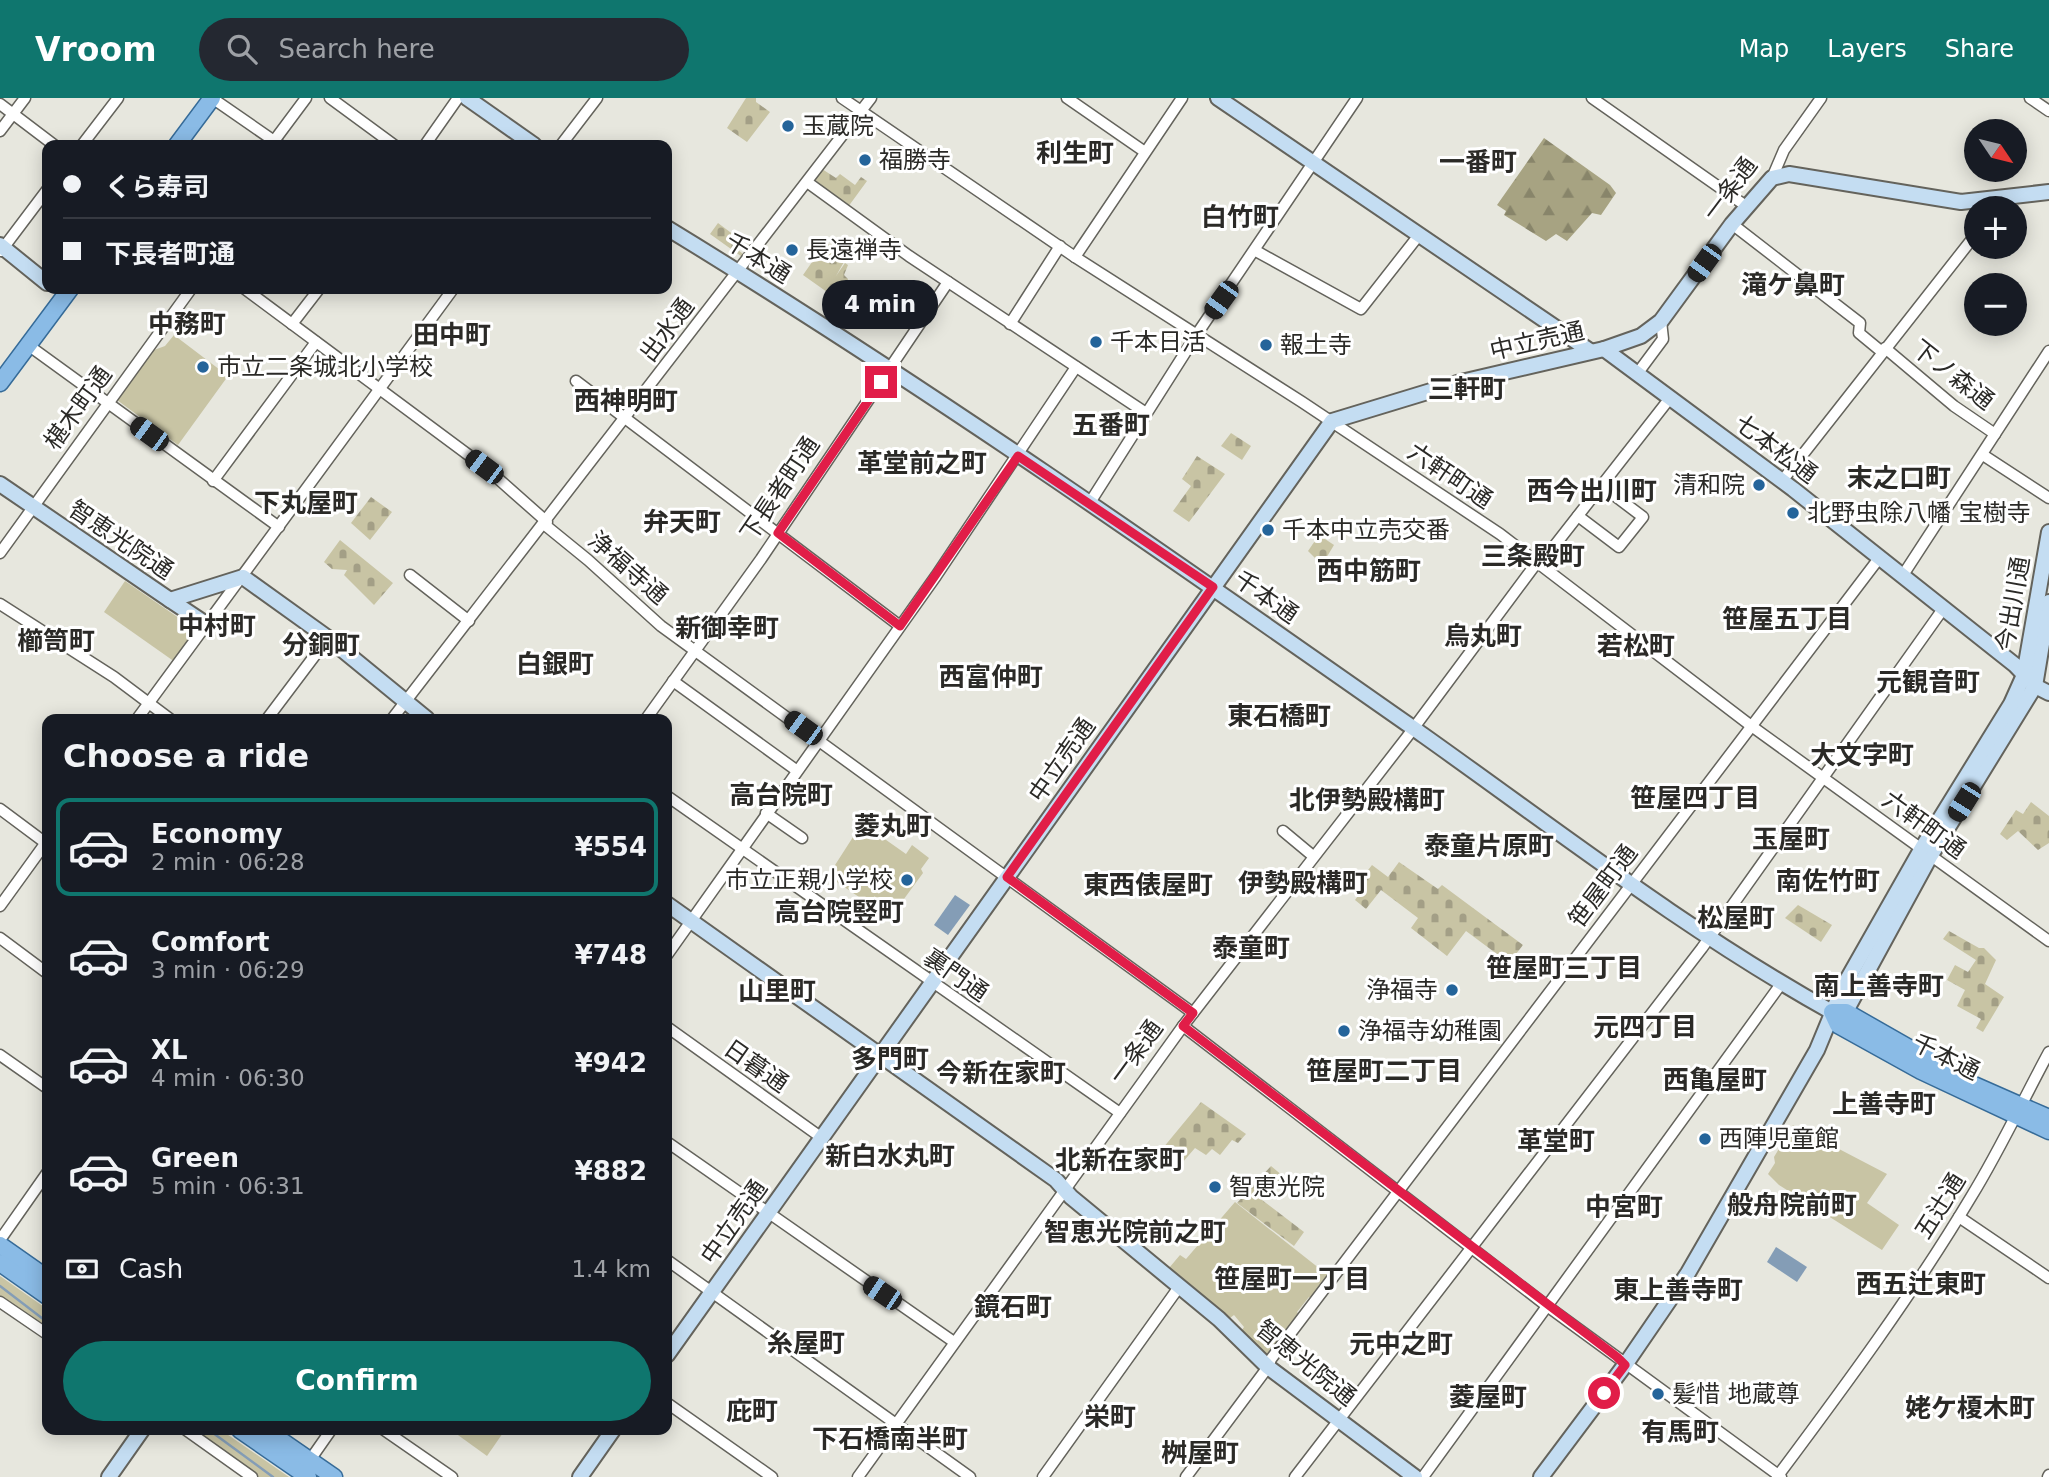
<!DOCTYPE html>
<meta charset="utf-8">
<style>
body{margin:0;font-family:"DejaVu Sans","Noto Sans JP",sans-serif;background:#242831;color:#f1f3f6;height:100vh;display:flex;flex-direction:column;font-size:26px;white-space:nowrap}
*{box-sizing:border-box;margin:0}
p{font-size:23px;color:#9ea1a6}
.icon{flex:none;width:38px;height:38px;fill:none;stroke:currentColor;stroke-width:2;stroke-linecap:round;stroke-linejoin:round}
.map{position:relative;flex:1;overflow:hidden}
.drawer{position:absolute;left:42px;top:616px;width:630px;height:721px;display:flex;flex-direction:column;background:#171b24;border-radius:14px;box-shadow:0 4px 18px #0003}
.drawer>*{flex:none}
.banner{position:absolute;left:42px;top:42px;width:630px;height:154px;border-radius:14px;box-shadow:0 4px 18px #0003;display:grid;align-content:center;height:154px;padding:0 21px;background:#171b24}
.needle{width:46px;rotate:125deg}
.tools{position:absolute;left:1964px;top:21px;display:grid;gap:14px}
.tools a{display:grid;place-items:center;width:63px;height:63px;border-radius:50%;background:#171b24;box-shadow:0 4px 18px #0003;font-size:35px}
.end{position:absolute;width:32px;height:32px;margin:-16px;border:9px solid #e11d48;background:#fff;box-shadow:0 0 0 4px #fff}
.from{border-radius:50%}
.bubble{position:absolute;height:49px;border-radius:24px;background:#171b24;box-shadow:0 4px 18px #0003;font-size:23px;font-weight:700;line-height:49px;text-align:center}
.car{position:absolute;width:21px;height:42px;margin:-21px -10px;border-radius:9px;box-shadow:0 0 5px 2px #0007;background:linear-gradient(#222 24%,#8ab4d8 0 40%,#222 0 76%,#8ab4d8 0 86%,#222 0)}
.banner b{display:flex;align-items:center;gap:24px;height:66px;font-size:26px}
.banner b+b{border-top:2px solid #363941}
.banner i{width:18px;height:18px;background:#f1f3f6}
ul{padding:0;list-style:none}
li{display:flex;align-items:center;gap:21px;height:98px;margin:0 14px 10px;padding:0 7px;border:4px solid transparent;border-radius:14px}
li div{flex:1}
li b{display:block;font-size:26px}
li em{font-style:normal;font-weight:700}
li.on{border-color:#0f766e}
li>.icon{width:63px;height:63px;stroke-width:1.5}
h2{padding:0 21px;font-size:32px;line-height:84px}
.pay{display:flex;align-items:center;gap:18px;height:77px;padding:0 21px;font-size:26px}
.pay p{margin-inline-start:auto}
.action{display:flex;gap:14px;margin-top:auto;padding:14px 21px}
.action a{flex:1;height:80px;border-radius:42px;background:#0f766e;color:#fff;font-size:28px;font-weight:700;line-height:80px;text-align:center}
header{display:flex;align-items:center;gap:42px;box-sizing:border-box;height:98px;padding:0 35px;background:#0f766e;color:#fff}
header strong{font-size:33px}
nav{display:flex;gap:38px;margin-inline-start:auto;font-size:24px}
.search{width:490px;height:63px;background:#242831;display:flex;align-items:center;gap:18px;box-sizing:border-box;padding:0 24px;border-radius:38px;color:#9ea1a6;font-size:26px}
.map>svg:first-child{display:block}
</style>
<header>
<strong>Vroom</strong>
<div class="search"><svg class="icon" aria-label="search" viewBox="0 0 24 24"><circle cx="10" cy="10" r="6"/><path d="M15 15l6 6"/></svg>Search here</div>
<nav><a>Map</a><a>Layers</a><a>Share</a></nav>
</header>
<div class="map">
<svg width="2049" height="1379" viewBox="0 0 2049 1379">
<defs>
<pattern id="forest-firs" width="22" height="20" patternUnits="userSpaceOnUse" patternTransform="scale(1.75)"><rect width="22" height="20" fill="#a7a382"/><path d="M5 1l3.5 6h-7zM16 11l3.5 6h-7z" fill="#88856a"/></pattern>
<pattern id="cemetery-stones" width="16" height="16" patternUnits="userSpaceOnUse" patternTransform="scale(1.75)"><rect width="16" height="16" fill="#c8c4a4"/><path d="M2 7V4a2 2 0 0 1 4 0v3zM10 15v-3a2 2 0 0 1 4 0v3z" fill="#a39f86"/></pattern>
</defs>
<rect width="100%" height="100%" fill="#e7e7de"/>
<polygon fill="url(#forest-firs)" points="1544,40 1610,87 1616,95 1601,117 1592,115 1567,143 1556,136 1546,143 1504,117 1506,113 1497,107"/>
<g fill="url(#cemetery-stones)">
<polygon points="746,0 756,0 756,4 770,14 747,44 727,30"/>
<polygon points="822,71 836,80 840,76 855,87 861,79 867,83 848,109 813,83"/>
<polygon points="718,125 734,137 733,139 739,148 738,152 747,159 745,161 710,136"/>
<polygon points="833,143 849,155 836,178 845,165 848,167 844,177 848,181 845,193 866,206 863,212 830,189 827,194 803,177 826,144 830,147"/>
<polygon points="1231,335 1251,348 1242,362 1221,348"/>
<polygon points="1197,358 1225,376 1189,424 1173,413 1191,388 1182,381"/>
<polygon points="371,399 392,414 370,442 351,425"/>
<polygon points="1319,437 1334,447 1322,467 1308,453"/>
<polygon points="340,442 393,485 374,507 344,477 347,472 332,471 324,464"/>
<polygon points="2031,704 2049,718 2049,745 2038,752 2018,733 2007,742 2000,736 2016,712 2023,716"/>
<polygon points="1399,764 1438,791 1442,787 1523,847 1509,865 1466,833 1447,858 1411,830 1418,820 1381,792 1366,811 1355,802 1363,791 1357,786 1372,767 1388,779"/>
<polygon points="1798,807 1832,827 1821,844 1785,820"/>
<polygon points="1949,833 1979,850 1984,850 1996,862 1985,886 2004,899 1983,934 1976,930 1981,921 1957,908 1965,892 1947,882 1955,867 1968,874 1976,862 1943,841"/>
<polygon points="1201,1004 1246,1036 1238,1045 1232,1042 1220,1057 1212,1051 1206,1057 1195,1050 1176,1072 1158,1056"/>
<polygon points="1271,1068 1283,1078 1262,1102 1304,1134 1294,1148 1237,1105"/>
</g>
<g fill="#c8c4a4">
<polygon points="174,237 228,278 178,347 117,302 154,252 165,248"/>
<polygon points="125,483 192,529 193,537 175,564 104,514"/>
<polygon points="862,725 906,756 912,747 929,760 921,771 923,775 890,820 828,778"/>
<polygon points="1793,1027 1887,1076 1867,1105 1899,1127 1882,1152 1779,1087 1768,1076 1775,1065 1774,1059"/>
<polygon points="1235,1104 1329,1178 1312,1201 1309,1199 1297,1214 1300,1217 1270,1256 1266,1256 1242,1232 1244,1229 1234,1217 1230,1220 1169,1170 1180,1157 1186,1161"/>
<polygon points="0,1178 47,1211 47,1231 0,1199"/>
<polygon points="193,1332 221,1332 289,1379 259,1379"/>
<polygon points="451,1332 505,1332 487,1358"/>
</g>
<g fill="#849db6">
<polygon points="955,797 970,807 948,837 934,827"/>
<polygon points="1776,1149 1807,1169 1797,1184 1767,1164"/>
</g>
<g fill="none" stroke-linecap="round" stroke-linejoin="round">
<g stroke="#849db6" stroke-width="2.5">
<polyline points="0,1188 47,1224"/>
<polyline points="209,1332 273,1379"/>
</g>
<g stroke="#64635c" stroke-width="13">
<g id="street">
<polyline points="212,0 280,47"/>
<polyline points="330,0 394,47"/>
<polyline points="842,0 1075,159 1302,304 1500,436 1750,627 2049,843"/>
<polyline points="1067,0 1145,54"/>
<polyline points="1592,0 1746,108"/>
<polyline points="2030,0 2049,13"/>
<polyline points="0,6 54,47"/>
<polyline points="0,33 25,0"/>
<polyline points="82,47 118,0"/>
<polyline points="271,47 306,0"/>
<polyline points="425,47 458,0"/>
<polyline points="561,47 597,0"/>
<polyline points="1772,80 1784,52 1821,0"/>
<polyline points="807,84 909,158 1146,315"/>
<polyline points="1732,126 1860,225 1859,235 1882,254"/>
<polyline points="1,153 47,92"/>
<polyline points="1256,153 1361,211 1419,137"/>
<polyline points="1075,159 1182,0"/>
<polyline points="245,191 486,370 547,424"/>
<polyline points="292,226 319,191"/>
<polyline points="1010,226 1060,148"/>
<polyline points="28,247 279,429"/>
<polyline points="1885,250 1954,308 1995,336"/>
<polyline points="1637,276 1663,241 1661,223"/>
<polyline points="576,283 900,528"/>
<polyline points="1983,357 2049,400"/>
<polyline points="213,383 316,244"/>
<polyline points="1782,383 1976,136"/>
<polyline points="1089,406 1197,236 1357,0"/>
<polyline points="1578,418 1619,449 1643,419 1602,388"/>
<polyline points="545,427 588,462 661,528 1193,915"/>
<polyline points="0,455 191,191"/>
<polyline points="1541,465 1670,300"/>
<polyline points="410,477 469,523"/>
<polyline points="1903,477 2049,253"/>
<polyline points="0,506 114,579 170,621"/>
<polyline points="673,583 796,672"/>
<polyline points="137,621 453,191"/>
<polyline points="267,621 328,540"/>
<polyline points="392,621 871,0"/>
<polyline points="646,621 761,461 948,184"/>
<polyline points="667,698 1120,1015"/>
<polyline points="0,711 47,746"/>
<polyline points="766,715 802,740"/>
<polyline points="1283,733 1313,758"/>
<polyline points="0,808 47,743"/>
<polyline points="0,840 47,875"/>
<polyline points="667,857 936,478 1076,269"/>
<polyline points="1183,928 1547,1208 1781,1379"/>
<polyline points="667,929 822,1040"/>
<polyline points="0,957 47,990"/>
<polyline points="667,1044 954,1244"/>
<polyline points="1959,1119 2049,1180"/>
<polyline points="0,1142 47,1075"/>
<polyline points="667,1162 970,1379"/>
<polyline points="0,1204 47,1236"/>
<polyline points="667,1305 772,1379"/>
<polyline points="186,1332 252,1379"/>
<polyline points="384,1332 452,1379"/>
<polyline points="310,1362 331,1332"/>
<polyline points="858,1379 1183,928 1407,639 1538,463"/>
<polyline points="1043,1379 1179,1189"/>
<polyline points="1186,1379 1268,1269 1271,1261 1880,459"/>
<polyline points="1295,1379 1702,850 1943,511"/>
<polyline points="1423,1379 1781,886"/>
<path d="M1777 1379C1845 1288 1913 1196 1971 1099 2000 1052 2023 1002 2049 954"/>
<polyline points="2048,1379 2049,1377"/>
</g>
</g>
<g stroke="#64635c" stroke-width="18">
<g id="secondary">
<polyline points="467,0 534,47"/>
<polyline points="1218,0 1590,253"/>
<path d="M667 130C926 288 1175 463 1423 637 1557 732 1688 834 1832 914"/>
<polyline points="0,147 47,185"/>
<polyline points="1604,251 1793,391 2015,567 2035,588 2049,595"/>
<polyline points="0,386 170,502 243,479 328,540 427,621"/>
<polyline points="170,502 206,526"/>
<polyline points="667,806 1056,1082 1071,1099 1219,1221 1268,1269 1415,1379"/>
<polyline points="1840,924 1931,757 2035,588 2049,504"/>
<polyline points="667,1257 1332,323 1457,285 1604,251 1641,238 1661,223 1732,126 1772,80 1789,76 1961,104 2049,94"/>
<polyline points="109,1379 142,1332"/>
<polyline points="580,1379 613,1332"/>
<polyline points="1541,1379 1625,1267 1688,1175 1817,952 1843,889 1922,750 2011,606 2024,577 2049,434"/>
</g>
</g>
<g stroke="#366b98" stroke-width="19">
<g id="primary">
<polyline points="177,47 212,0"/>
<polyline points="0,285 70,191"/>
<polyline points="2049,1020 1974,987 1846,914 1832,914 1838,927 1921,973 2049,1033"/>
<polyline points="0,1147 47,1180"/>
<polyline points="0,1165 47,1198"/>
<polyline points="240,1332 308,1379"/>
<polyline points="266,1332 334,1379"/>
</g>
</g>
<use href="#street" stroke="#fff" stroke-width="10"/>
<use href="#secondary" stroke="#c4ddf2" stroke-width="14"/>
<use href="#primary" stroke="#8abbe6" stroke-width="16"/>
</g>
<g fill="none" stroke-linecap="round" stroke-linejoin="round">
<polyline stroke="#e11d48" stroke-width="9" points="881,284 778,435 900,528 1018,358 1213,489 1007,779 1193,915 1183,928 1617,1259 1625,1267 1604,1295"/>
</g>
<g fill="#24649a" stroke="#fff" stroke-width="2.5">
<circle cx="788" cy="28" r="7"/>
<circle cx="865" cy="62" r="7"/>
<circle cx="792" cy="152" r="7"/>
<circle cx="1096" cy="244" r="7"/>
<circle cx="1266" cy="247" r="7"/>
<circle cx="203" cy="269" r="7"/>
<circle cx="1759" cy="387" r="7"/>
<circle cx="1793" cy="415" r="7"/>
<circle cx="1268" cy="432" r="7"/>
<circle cx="907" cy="782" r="7"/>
<circle cx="1452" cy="892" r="7"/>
<circle cx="1344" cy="933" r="7"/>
<circle cx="1705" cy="1041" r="7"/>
<circle cx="1215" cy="1089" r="7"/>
<circle cx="1658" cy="1296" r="7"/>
</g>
<g text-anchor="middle" stroke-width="6" stroke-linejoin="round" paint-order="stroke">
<g font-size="24" fill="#2b2a27" stroke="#fff" text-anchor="start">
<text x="802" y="36">玉蔵院</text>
<text x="879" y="70">福勝寺</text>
<text x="806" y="160">長遠禅寺</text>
<text x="1110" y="252">千本日活</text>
<text x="1280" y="255">報土寺</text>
<text x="217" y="277">市立二条城北小学校</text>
<text x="1745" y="395" text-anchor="end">清和院</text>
<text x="1807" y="423">北野虫除八幡 宝樹寺</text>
<text x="1282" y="440">千本中立売交番</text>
<text x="893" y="790" text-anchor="end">市立正親小学校</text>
<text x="1438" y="900" text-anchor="end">浄福寺</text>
<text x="1358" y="941">浄福寺幼稚園</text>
<text x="1719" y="1049">西陣児童館</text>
<text x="1229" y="1097">智恵光院</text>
<text x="1672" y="1304">髪惜 地蔵尊</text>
</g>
<g font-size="24" fill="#2b2a27" stroke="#fff">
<text transform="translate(1730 91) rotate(-53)" y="8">一条通</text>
<text transform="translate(758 160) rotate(32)" y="8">千本通</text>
<text transform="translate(667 232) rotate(-53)" y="8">出水通</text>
<text transform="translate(1537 243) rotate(-13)" y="8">中立売通</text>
<text transform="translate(1953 277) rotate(38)" y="8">下ノ森通</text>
<text transform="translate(78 310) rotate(-54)" y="8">椹木町通</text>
<text transform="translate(1776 351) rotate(37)" y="8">七本松通</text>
<text transform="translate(1450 378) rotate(34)" y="8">六軒町通</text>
<text transform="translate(780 391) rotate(-56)" y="8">下長者町通</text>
<text transform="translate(121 442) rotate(34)" y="8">智恵光院通</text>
<text transform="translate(628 470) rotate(41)" y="8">浄福寺通</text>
<text transform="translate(1266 499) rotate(35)" y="8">千本通</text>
<text transform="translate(2013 506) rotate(-80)" y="8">今出川通</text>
<text transform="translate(1062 662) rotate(-55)" y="8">中立売通</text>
<text transform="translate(1924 727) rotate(36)" y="8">六軒町通</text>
<text transform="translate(1603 788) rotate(-53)" y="8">笹屋町通</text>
<text transform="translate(956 877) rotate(35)" y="8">裏門通</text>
<text transform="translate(1136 954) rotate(-54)" y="8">一条通</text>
<text transform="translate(1946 959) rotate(27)" y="8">千本通</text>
<text transform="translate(756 968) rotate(35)" y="8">日暮通</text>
<text transform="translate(1940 1108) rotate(-58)" y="8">五辻通</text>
<text transform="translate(734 1124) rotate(-55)" y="8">中立売通</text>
<text transform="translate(1306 1265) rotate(39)" y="8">智恵光院通</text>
</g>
<g font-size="26" font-weight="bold" fill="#2b2a27" stroke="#fff">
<text x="1075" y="64">利生町</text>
<text x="1478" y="73">一番町</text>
<text x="1240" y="128">白竹町</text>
<text x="1793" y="196">滝ケ鼻町</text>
<text x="187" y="235">中務町</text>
<text x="452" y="246">田中町</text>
<text x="1467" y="300">三軒町</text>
<text x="626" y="312">西神明町</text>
<text x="1111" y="336">五番町</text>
<text x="922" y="374">革堂前之町</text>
<text x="1899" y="389">末之口町</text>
<text x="1592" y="402">西今出川町</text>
<text x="306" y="414">下丸屋町</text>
<text x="682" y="433">弁天町</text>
<text x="1533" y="467">三条殿町</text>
<text x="1369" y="482">西中筋町</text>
<text x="1787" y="530">笹屋五丁目</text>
<text x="217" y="537">中村町</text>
<text x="727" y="539">新御幸町</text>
<text x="1483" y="547">烏丸町</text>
<text x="56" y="552">櫛笥町</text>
<text x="321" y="556">分銅町</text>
<text x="1636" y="557">若松町</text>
<text x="555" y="575">白銀町</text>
<text x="991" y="588">西富仲町</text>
<text x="1928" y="593">元観音町</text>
<text x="1279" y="627">東石橋町</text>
<text x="1862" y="666">大文字町</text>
<text x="781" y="706">高台院町</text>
<text x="1695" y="709">笹屋四丁目</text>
<text x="1367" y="711">北伊勢殿構町</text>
<text x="893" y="737">菱丸町</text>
<text x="1791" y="750">玉屋町</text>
<text x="1489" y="757">泰童片原町</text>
<text x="1828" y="792">南佐竹町</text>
<text x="1303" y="794">伊勢殿構町</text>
<text x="1148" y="796">東西俵屋町</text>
<text x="839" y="823">高台院竪町</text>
<text x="1736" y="829">松屋町</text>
<text x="1251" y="859">泰童町</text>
<text x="1564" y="879">笹屋町三丁目</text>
<text x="1879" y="897">南上善寺町</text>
<text x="777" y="902">山里町</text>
<text x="1645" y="938">元四丁目</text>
<text x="890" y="970">多門町</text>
<text x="1384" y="982">笹屋町二丁目</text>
<text x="1001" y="984">今新在家町</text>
<text x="1715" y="991">西亀屋町</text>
<text x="1884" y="1015">上善寺町</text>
<text x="1556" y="1052">革堂町</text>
<text x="890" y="1067">新白水丸町</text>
<text x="1120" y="1071">北新在家町</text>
<text x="1792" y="1116">般舟院前町</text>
<text x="1624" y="1118">中宮町</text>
<text x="1135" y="1143">智恵光院前之町</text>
<text x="1292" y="1190">笹屋町一丁目</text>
<text x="1921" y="1195">西五辻東町</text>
<text x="1678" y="1201">東上善寺町</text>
<text x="1013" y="1218">鏡石町</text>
<text x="806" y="1254">糸屋町</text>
<text x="1401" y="1255">元中之町</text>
<text x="1488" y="1308">菱屋町</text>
<text x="1970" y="1319">姥ケ榎木町</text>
<text x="752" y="1322">庇町</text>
<text x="1110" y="1328">栄町</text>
<text x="1680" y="1343">有馬町</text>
<text x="890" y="1350">下石橋南半町</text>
<text x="1200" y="1364">桝屋町</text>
</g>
</g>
</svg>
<div class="tools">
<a><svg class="needle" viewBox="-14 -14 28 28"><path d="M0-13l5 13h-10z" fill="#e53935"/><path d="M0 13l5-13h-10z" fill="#9ea1a6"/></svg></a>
<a>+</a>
<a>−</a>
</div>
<i class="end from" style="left:1604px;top:1295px"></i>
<i class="end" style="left:881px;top:284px"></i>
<div class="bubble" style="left:822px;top:182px;width:116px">4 min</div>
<i class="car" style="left:1704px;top:165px;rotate:216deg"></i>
<i class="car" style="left:1221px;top:202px;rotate:216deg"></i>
<i class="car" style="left:149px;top:336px;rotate:306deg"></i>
<i class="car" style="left:484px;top:369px;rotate:307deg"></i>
<i class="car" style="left:803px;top:630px;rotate:306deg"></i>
<i class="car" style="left:1964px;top:704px;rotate:212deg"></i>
<i class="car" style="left:882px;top:1195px;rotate:304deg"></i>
<div class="banner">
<b><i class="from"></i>くら寿司</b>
<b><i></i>下長者町通</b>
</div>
<section class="drawer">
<h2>Choose a ride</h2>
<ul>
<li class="on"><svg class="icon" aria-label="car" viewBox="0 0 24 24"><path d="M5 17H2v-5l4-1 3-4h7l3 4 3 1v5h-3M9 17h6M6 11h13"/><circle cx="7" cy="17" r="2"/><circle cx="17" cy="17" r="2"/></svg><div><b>Economy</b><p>2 min · 06:28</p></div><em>¥554</em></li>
<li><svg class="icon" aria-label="car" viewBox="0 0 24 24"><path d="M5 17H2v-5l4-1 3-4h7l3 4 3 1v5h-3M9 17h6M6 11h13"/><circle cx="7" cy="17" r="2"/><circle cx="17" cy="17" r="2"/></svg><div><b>Comfort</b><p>3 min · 06:29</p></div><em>¥748</em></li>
<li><svg class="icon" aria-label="car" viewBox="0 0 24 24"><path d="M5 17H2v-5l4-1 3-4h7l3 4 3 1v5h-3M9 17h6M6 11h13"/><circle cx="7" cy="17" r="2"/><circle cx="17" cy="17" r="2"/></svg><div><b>XL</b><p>4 min · 06:30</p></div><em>¥942</em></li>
<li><svg class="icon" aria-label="car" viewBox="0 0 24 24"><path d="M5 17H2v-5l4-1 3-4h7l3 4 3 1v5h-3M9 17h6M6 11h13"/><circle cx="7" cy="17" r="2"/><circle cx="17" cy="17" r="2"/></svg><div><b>Green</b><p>5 min · 06:31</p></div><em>¥882</em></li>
</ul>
<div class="pay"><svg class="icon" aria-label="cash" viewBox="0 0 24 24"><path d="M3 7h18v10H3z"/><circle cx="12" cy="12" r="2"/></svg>Cash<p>1.4 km</p></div>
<div class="action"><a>Confirm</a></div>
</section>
</div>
